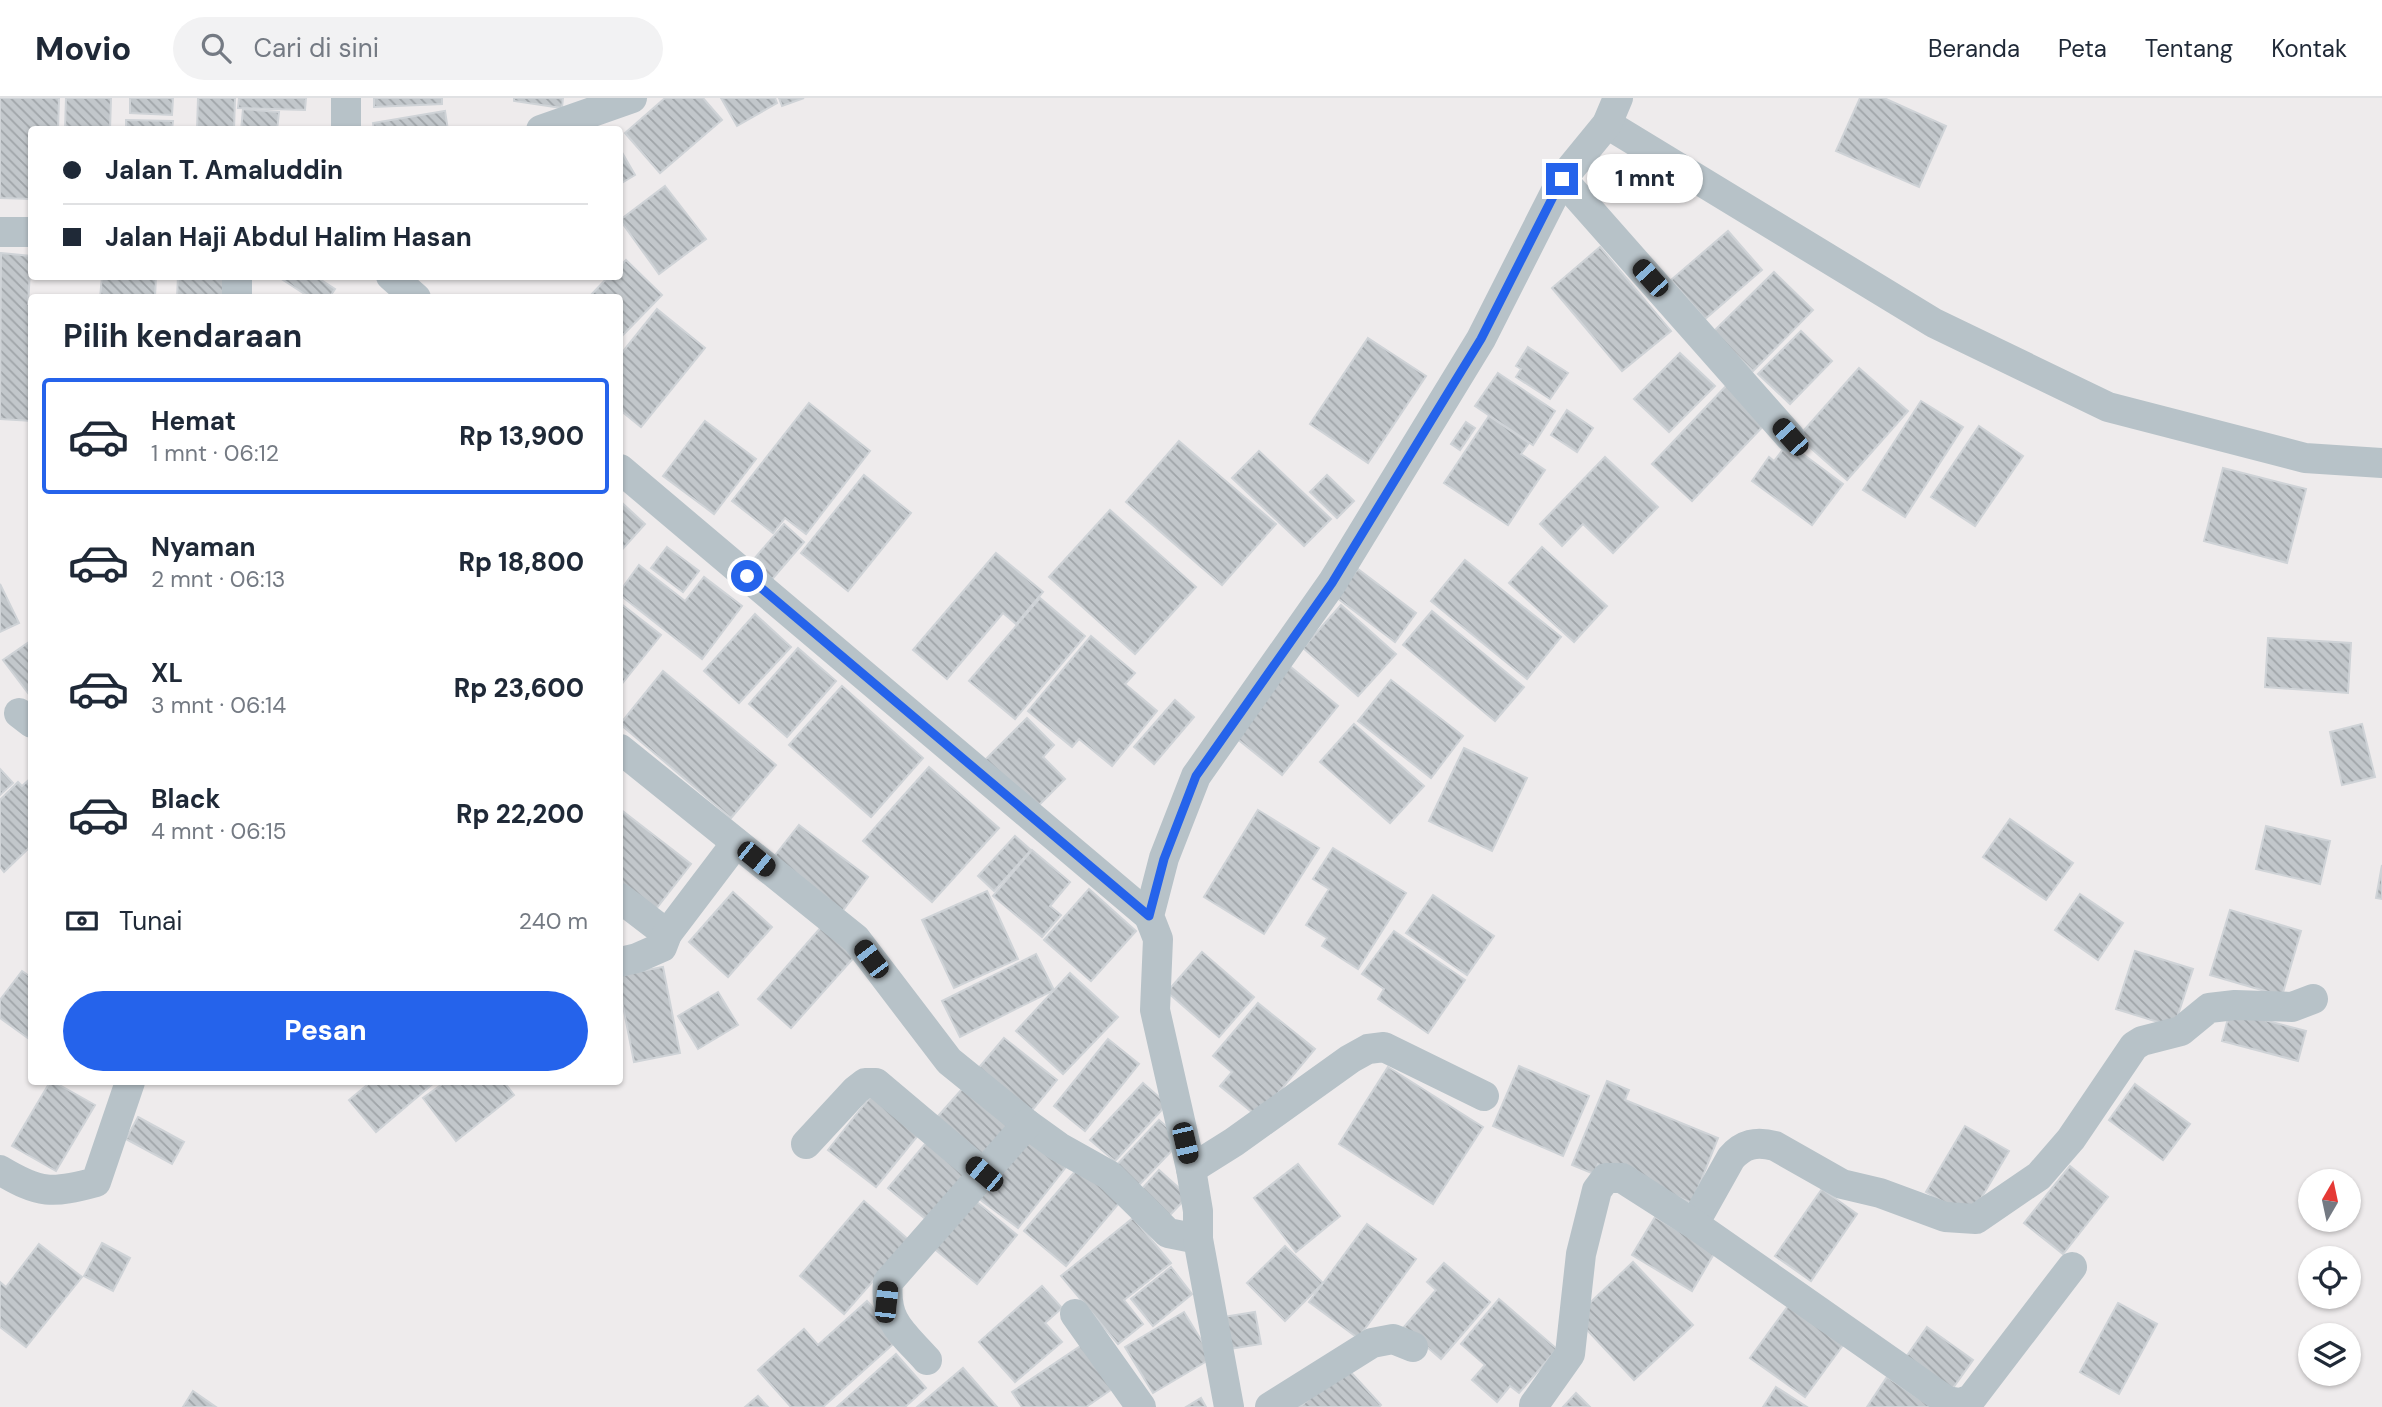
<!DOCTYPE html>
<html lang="id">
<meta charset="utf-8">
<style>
body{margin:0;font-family:"DM Sans",sans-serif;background:#f2f2f3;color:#1f2937;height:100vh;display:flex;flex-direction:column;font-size:26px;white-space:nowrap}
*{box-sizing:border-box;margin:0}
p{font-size:23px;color:#747a83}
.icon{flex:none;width:38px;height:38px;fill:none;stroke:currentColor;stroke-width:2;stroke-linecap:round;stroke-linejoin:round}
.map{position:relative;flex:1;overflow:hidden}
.panel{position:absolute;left:28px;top:196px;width:595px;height:791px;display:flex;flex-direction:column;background:#fff;border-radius:7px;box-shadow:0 2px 5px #0004}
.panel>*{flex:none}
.guide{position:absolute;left:28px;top:28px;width:595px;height:154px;border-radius:7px;box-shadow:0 2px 5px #0004;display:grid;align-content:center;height:154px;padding:0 35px;background:#fff}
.needle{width:46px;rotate:9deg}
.tools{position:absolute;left:2298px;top:1071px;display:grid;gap:14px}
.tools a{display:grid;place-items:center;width:63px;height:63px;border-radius:50%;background:#fff;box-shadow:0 2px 5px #0004;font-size:35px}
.end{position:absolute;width:32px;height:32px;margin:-16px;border:9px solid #2563eb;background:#fff;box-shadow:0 0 0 4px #fff}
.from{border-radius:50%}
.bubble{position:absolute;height:49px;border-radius:24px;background:#fff;box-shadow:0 2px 5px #0004;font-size:23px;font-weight:800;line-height:49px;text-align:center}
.car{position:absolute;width:21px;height:42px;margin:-21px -10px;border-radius:9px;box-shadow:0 0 5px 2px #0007;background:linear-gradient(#222 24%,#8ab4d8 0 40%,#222 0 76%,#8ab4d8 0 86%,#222 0)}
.guide b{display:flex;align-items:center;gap:24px;height:66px;font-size:26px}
.guide b+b{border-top:2px solid #e0e1e3}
.guide i{width:18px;height:18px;background:#1f2937}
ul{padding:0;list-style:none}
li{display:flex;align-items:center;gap:21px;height:116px;margin:0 14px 10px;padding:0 21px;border:4px solid transparent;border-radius:7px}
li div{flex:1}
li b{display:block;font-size:26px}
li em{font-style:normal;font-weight:800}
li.selected{border-color:#2563eb}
li>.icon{width:63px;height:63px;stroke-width:1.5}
h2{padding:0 35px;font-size:32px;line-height:84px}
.pay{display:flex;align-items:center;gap:18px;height:77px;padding:0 35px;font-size:26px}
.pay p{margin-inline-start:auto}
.primary-button{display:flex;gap:14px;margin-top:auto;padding:14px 35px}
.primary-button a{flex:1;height:80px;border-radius:42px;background:#2563eb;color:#fff;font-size:28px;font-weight:800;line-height:80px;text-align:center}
header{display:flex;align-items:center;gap:42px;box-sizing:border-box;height:98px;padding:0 35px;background:#fff;border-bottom:2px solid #e0e1e3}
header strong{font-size:33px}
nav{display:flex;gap:38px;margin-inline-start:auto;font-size:24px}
.search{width:490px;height:63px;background:#f2f2f3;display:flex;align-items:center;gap:18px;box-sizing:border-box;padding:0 24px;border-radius:38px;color:#747a83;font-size:26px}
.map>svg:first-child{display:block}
</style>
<header>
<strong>Movio</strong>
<div class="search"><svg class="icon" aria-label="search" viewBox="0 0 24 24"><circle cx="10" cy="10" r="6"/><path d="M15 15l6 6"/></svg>Cari di sini</div>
<nav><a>Beranda</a><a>Peta</a><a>Tentang</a><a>Kontak</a></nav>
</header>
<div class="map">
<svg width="2382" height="1309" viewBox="0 0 2382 1309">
<defs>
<pattern id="building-back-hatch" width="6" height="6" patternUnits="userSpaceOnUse" patternTransform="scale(1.75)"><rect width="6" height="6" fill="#c2c7cb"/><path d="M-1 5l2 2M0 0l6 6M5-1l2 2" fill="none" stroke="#9fa4a8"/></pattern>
</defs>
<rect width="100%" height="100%" fill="#eeebec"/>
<g fill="url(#building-back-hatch)" stroke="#cfd3d7" stroke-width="2">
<polygon points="0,0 59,0 58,32 32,32 32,101 0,100"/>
<polygon points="66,0 111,0 110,32 65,32"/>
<polygon points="130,0 173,0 172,17 130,15"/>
<polygon points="198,0 235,0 234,32 197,32"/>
<polygon points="239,0 306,0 305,12 238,10"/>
<polygon points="374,0 442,0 442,6 374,9"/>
<polygon points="514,0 563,0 562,10 514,3"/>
<polygon points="665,0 703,0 722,22 660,75 625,35"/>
<polygon points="721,0 775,0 777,5 737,28"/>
<polygon points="779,0 804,0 782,8"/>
<polygon points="1860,0 1884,0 1946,28 1919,89 1836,53"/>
<polygon points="243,11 279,14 277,32 241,32"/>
<polygon points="445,13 448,32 374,32 373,25"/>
<polygon points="126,22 173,23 172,32 126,32"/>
<polygon points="620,51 635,77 620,86"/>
<polygon points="665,88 706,141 659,176 620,122"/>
<polygon points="1728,133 1762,172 1705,221 1671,182"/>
<polygon points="1600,149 1671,233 1622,273 1552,190"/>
<polygon points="1,155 31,158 28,206 32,206 32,323 0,321"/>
<polygon points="626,162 662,197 620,240 620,200 588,200 609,178 620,178 620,168"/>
<polygon points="1774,174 1813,212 1753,273 1713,234"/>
<polygon points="102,178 156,178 155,200 100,200"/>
<polygon points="178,178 225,178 223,200 177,200"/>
<polygon points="277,178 315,178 335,191 329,200 304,200 306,197"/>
<polygon points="657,211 705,250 641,329 620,312 620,257"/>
<polygon points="1801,233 1832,263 1790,306 1758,276"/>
<polygon points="1368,240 1426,278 1368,365 1310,326"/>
<polygon points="1528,249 1568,275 1550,301 1516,279 1521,271 1516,268"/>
<polygon points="1680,255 1715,288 1669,334 1634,301"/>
<polygon points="1859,270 1908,313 1847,382 1798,339"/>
<polygon points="1498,275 1555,313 1533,347 1475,308"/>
<polygon points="1728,286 1768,323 1692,403 1652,366"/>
<polygon points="1921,303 1963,329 1905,419 1863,392"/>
<polygon points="809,305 870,353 806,436 785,420 773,435 732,403"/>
<polygon points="1567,312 1593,330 1577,354 1551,337"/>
<polygon points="1489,318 1529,345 1521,356 1545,372 1508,427 1444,385"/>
<polygon points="705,323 756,361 714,416 663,378"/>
<polygon points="1466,324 1475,330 1460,352 1451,346"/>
<polygon points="1979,328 2023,358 1975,428 1931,399"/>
<polygon points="1179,343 1276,426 1222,487 1126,404"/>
<polygon points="1788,345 1843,386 1812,427 1752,383 1769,359 1774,363"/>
<polygon points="1259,353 1331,421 1304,448 1232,380"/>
<polygon points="1605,359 1658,409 1613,455 1583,426 1562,448 1540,426"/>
<polygon points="2223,370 2306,391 2287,465 2204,443"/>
<polygon points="864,377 911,415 848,493 801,455"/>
<polygon points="1327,377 1354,403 1337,420 1310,394"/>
<polygon points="620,403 645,426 620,454"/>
<polygon points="1110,412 1196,489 1135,556 1049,479"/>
<polygon points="784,426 804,444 768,486 748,468"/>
<polygon points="667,449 699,473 683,494 651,470"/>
<polygon points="1542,449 1607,508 1574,544 1509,485"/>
<polygon points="996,455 1043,494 1016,526 1003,515 947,581 913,552"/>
<polygon points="1465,462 1561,539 1527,581 1431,503"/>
<polygon points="639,467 685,503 704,479 742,508 702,561 620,497 620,493"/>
<polygon points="1358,471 1416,515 1395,544 1336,499"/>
<polygon points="0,486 19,525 0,534"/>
<polygon points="1040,500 1085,538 1015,621 969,583"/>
<polygon points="620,505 661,537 621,587 620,585"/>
<polygon points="1341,507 1396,556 1358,598 1303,550"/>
<polygon points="1432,513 1524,589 1495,623 1403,547"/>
<polygon points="755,516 791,549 739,605 704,573"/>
<polygon points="1091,538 1135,575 1125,586 1157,613 1112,668 1079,641 1072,649 1028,613"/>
<polygon points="2268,540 2351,545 2348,595 2265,589"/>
<polygon points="32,542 32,598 31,599 3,562"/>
<polygon points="798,550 836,583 787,639 749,606"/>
<polygon points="1286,565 1338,608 1282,677 1230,635"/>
<polygon points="663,573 776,667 731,720 620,626"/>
<polygon points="1391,582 1463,638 1431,680 1358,623"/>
<polygon points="842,588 923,660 871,719 789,647"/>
<polygon points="1175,602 1194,619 1154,666 1134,649"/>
<polygon points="1027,620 1054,647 1043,659 1065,681 1033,713 983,664"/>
<polygon points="1354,626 1424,688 1390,725 1320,664"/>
<polygon points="2362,626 2375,679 2342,687 2330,634"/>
<polygon points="1464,650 1527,680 1492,753 1429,723"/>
<polygon points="929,669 999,730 932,804 863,743"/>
<polygon points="0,671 13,685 0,697"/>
<polygon points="32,679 32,747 4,774 0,769 0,702 18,684 22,688"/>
<polygon points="620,711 691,766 652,816 620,790"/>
<polygon points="1258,712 1319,750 1264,836 1204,799"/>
<polygon points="2010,721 2073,765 2046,802 1983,759"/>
<polygon points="799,727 868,779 838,819 769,765"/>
<polygon points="2266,728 2330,743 2320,786 2256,771"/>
<polygon points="1015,738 1031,752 994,793 978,778"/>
<polygon points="1333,750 1406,795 1358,871 1322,848 1327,840 1306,827 1329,791 1313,781"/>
<polygon points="1032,752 1070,784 1050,808 1061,817 1042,839 993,798"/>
<polygon points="2382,767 2382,801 2376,800"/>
<polygon points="1089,791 1136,833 1091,883 1044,842"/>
<polygon points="987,793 1018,861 954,890 922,822"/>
<polygon points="733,794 772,829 728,879 689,844"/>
<polygon points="2080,796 2123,825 2098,862 2055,832"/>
<polygon points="1433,797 1494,838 1467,877 1406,835"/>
<polygon points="2230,812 2301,833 2282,898 2210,877"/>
<polygon points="823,827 857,856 791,930 758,901"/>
<polygon points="1394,833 1465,882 1428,935 1378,901 1384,891 1362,876"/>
<polygon points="2135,853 2193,871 2174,929 2116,911"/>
<polygon points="1202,854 1254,899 1219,939 1167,894"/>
<polygon points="1036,856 1054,892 960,939 942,903"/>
<polygon points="663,869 680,955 634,964 620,893 620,877"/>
<polygon points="22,873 32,880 32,943 0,920 0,902"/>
<polygon points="1070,875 1118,919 1063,976 1016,933"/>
<polygon points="718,894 738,927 698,951 678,918"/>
<polygon points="1258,905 1315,951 1258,1019 1220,988 1232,974 1213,958"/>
<polygon points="2230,913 2306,933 2298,963 2222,943"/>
<polygon points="1004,940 1057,982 1029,1016 977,972"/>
<polygon points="1108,941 1139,966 1085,1033 1054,1008"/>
<polygon points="1519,968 1589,998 1563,1058 1493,1028"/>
<polygon points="1388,969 1483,1029 1433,1106 1339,1046"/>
<polygon points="1607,983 1629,992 1625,1002 1718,1040 1692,1105 1598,1066 1594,1076 1572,1067"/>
<polygon points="50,984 54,984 95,1007 56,1073 12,1048"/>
<polygon points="364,984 435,984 376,1034 349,1002 367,987"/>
<polygon points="445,984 504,984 514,997 456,1043 423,1000"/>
<polygon points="1143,985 1167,1006 1115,1063 1090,1042"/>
<polygon points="2135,986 2190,1026 2163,1062 2109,1022"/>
<polygon points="963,990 1013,1032 982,1068 932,1025"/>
<polygon points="876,992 924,1030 876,1089 828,1052"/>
<polygon points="138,1019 184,1044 172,1066 126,1041"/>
<polygon points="1159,1022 1182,1042 1136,1090 1114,1070"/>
<polygon points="1965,1028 2009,1053 1970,1119 1926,1094"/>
<polygon points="931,1039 971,1072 928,1123 888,1090"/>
<polygon points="1025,1039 1066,1069 1018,1130 978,1100"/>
<polygon points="1298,1066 1340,1118 1296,1154 1254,1100"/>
<polygon points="2070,1068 2108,1099 2063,1156 2024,1125"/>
<polygon points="1078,1070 1120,1104 1066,1168 1024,1133"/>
<polygon points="1159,1072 1188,1098 1168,1119 1140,1093"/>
<polygon points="1822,1091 1857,1116 1811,1183 1775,1158"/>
<polygon points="971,1099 1017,1137 977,1186 931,1148"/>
<polygon points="864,1103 909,1142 844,1216 800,1178"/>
<polygon points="1655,1119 1715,1154 1692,1193 1632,1157"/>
<polygon points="1133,1120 1171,1165 1124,1202 1143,1226 1118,1246 1061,1178"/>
<polygon points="1367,1126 1416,1161 1358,1240 1309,1204"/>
<polygon points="102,1145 130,1160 113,1193 84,1178"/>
<polygon points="39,1146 82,1179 26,1249 0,1229 0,1184 6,1189"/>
<polygon points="1285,1148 1323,1185 1285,1223 1247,1185"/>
<polygon points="1633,1164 1693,1227 1634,1282 1575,1219"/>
<polygon points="1444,1165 1490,1204 1441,1261 1404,1229 1436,1192 1427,1184"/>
<polygon points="1171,1169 1192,1196 1153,1228 1131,1201"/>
<polygon points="1042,1188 1062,1210 1045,1225 1062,1244 1015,1284 979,1244"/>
<polygon points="1499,1201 1557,1251 1519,1295 1510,1288 1497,1304 1472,1282 1485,1267 1461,1246"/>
<polygon points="867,1203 900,1240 823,1309 791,1309 758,1272 804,1231 818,1247"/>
<polygon points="1791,1204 1846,1243 1805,1299 1750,1260"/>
<polygon points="2118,1205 2157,1226 2119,1296 2080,1274"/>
<polygon points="1184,1214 1212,1260 1153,1295 1125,1249"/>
<polygon points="1255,1214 1261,1246 1229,1251 1223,1219"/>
<polygon points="1927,1229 1973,1262 1950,1294 1904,1262"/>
<polygon points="1085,1245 1115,1289 1086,1309 1022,1309 1012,1294"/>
<polygon points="896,1256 926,1290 905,1309 837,1309"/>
<polygon points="1345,1268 1381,1307 1379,1309 1300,1309"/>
<polygon points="963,1270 997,1309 917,1309"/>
<polygon points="1887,1279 1932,1309 1867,1309"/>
<polygon points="1776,1289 1807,1309 1763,1309"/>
<polygon points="193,1293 216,1309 183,1309"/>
<polygon points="1576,1295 1590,1309 1563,1309"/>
<polygon points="758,1298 768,1309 745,1309"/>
<polygon points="1201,1300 1206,1309 1186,1309"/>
</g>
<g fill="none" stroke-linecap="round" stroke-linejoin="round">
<g stroke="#b7c2c8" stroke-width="30">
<polyline points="346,0 346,32"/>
<polyline points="1607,26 1934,225 2108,309 2305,360 2382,365"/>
<polyline points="541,32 632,0"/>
<polyline points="1562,81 1790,339"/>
<polyline points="0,134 32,134"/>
<polyline points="391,178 416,200"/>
<polyline points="237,200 237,178"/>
<polyline points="620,371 1149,818"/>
<polyline points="19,615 32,625"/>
<polyline points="620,651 856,841 949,963 1027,1026 1059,1049 1109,1077 1168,1135 1198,1141"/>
<polyline points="620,800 667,836"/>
<polyline points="620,864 637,860 662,849 667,836 736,745"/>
<polyline points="806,1046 856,992 865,985 876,985 984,1076"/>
<polyline points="1191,1071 1234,1044 1350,961 1368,951 1384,949 1484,998"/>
<path d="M0 1072C40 1096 52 1096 96 1084L130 984"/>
<path d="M1694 1126 1731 1060C1743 1046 1756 1043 1775 1048L1842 1086 1880 1095 1945 1119 1976 1121 2039 1078 2071 1041 2134 948 2142 943 2181 933 2209 910 2235 907 2292 909 2313 901"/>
<polyline points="1075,1216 1141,1309"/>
<path d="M927 1262C903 1235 884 1224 888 1184L1027 1026"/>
<polyline points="1534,1307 1570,1256 1581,1156 1597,1092 1606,1080 1622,1080 1694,1126 1947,1303 1960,1305 1971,1301 2072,1169"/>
<polyline points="1229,1309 1198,1141 1198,1113 1191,1071 1155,912 1158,841 1149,818 1164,760 1196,678 1332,485 1481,241 1562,81 1607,26 1618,0"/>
<polyline points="1270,1309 1372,1245 1393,1241 1413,1249"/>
</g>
</g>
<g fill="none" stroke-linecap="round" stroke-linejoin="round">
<polyline stroke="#2563eb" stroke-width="9" points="747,478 1149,818 1164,761 1196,678 1332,485 1454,285 1481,241 1562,81"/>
</g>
</svg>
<div class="tools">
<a><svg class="needle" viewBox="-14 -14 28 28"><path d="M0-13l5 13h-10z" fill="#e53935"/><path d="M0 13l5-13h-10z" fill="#747a83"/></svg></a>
<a><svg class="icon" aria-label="locate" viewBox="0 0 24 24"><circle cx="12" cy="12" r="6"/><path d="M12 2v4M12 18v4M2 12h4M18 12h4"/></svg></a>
<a><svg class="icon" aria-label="layers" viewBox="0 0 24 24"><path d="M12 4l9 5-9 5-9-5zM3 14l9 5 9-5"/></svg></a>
</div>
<i class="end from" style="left:747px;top:478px"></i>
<i class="end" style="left:1562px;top:81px"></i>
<div class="bubble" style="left:1587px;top:56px;width:116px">1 mnt</div>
<i class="car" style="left:1650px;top:180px;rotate:318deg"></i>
<i class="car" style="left:1790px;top:339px;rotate:318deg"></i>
<i class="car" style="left:756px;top:761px;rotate:129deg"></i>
<i class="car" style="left:871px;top:861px;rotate:323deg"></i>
<i class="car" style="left:1185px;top:1045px;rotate:167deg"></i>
<i class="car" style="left:984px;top:1076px;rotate:310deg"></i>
<i class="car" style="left:886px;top:1204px;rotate:6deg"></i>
<div class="guide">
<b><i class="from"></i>Jalan T. Amaluddin</b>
<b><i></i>Jalan Haji Abdul Halim Hasan</b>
</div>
<section class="panel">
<h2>Pilih kendaraan</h2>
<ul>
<li class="selected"><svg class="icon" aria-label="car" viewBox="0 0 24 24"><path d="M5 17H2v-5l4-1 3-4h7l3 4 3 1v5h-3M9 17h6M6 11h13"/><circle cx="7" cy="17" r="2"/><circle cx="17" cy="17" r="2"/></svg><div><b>Hemat</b><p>1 mnt · 06:12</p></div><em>Rp 13,900</em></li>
<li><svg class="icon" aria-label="car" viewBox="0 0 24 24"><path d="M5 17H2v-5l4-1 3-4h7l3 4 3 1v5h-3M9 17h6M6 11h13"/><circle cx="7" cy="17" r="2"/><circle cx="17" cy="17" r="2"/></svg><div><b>Nyaman</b><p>2 mnt · 06:13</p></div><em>Rp 18,800</em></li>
<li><svg class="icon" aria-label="car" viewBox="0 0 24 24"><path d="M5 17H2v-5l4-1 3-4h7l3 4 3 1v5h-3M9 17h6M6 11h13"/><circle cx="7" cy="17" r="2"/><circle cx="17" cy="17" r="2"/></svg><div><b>XL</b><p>3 mnt · 06:14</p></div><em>Rp 23,600</em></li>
<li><svg class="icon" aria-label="car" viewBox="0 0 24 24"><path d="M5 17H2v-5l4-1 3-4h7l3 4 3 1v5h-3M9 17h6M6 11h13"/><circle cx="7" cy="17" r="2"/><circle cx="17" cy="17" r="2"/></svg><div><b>Black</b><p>4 mnt · 06:15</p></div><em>Rp 22,200</em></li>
</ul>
<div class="pay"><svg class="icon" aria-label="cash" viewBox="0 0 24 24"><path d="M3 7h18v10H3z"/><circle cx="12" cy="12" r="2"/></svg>Tunai<p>240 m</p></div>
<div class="primary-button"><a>Pesan</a></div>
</section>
</div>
